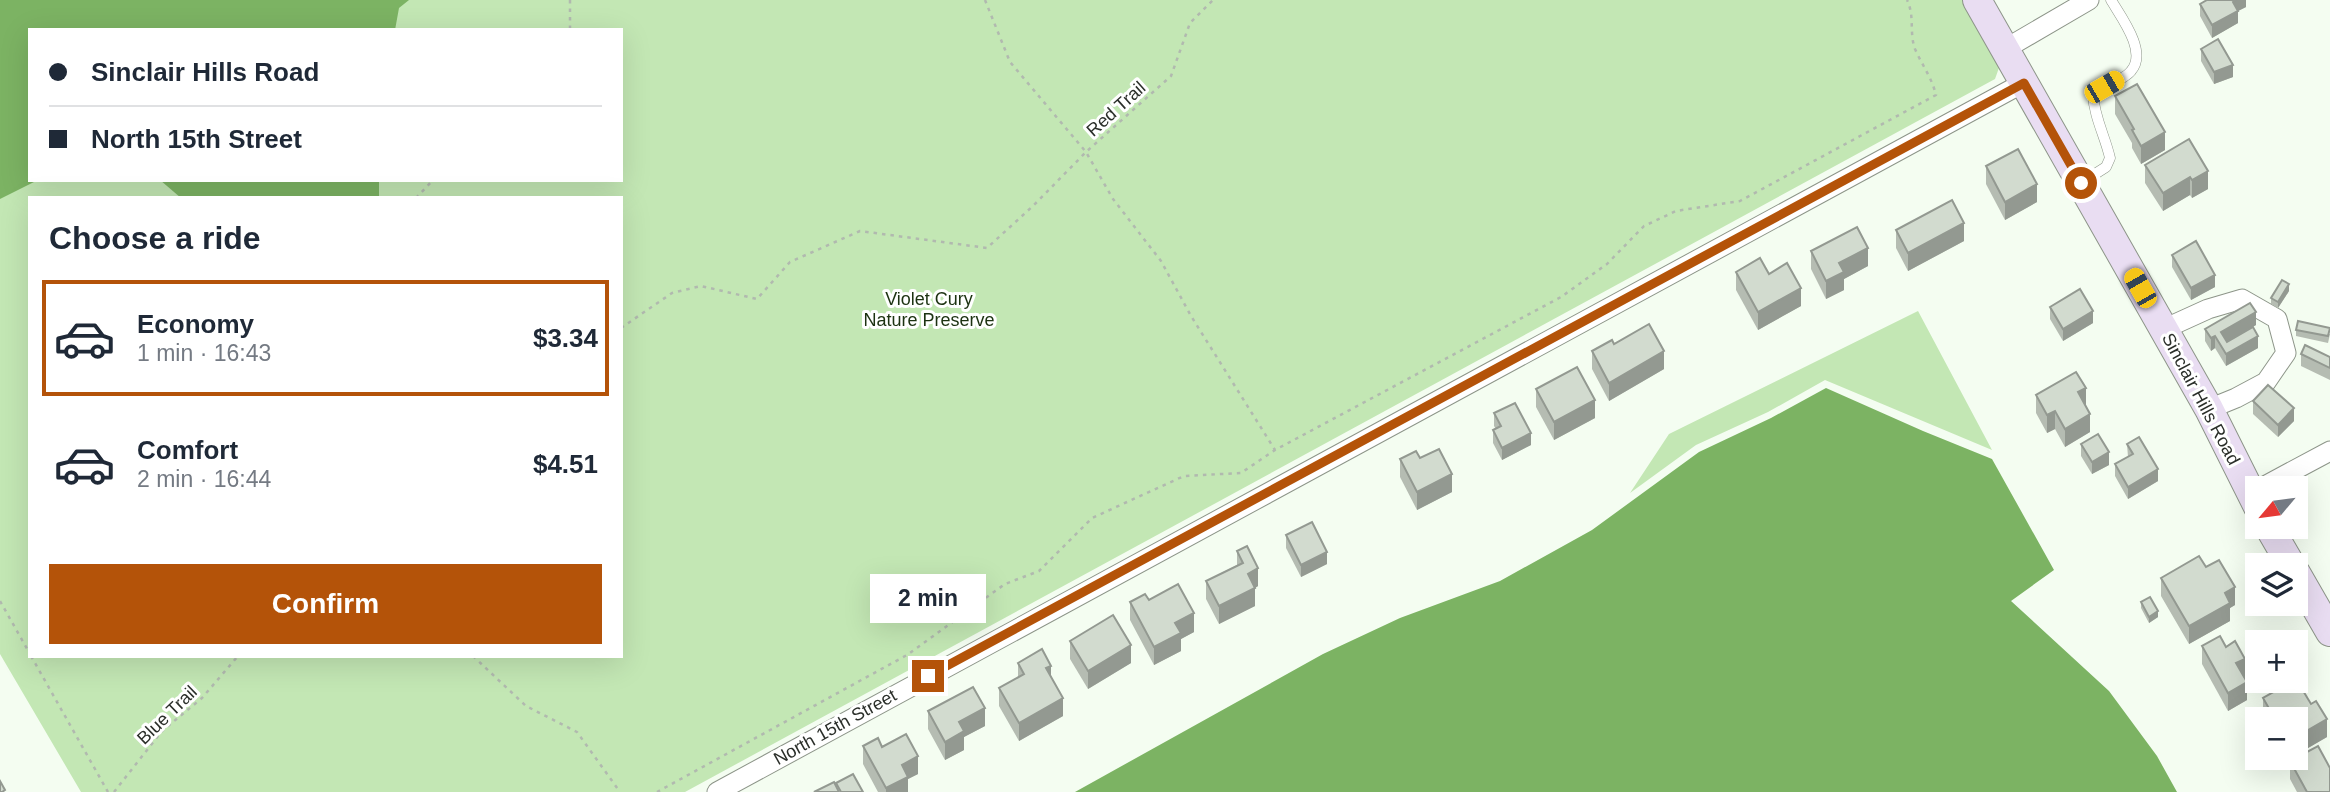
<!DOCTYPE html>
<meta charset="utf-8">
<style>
body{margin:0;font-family:Helvetica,sans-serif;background:#f6f6f7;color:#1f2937;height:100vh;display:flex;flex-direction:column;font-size:26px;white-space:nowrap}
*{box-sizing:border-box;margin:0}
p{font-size:23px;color:#747a83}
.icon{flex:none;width:38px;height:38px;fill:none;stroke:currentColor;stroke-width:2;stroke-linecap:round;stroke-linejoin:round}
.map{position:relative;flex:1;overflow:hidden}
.sheet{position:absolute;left:28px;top:196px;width:595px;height:462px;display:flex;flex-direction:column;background:#fff;border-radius:0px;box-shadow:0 7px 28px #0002}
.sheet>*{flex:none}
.guide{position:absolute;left:28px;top:28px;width:595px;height:154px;border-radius:0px;box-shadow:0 7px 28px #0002;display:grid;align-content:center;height:154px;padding:0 21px;background:#fff}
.needle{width:46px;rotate:241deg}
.tools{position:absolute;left:2245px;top:476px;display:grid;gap:14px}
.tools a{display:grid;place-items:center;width:63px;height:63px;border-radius:0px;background:#fff;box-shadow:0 7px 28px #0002;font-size:35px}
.end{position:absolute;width:32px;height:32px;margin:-16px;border:9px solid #b45309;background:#fff;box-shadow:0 0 0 4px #fff}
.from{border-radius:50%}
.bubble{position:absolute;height:49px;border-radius:0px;background:#fff;box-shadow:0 7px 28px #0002;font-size:23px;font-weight:700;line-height:49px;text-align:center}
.car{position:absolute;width:21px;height:42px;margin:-21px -10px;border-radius:9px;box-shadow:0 0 5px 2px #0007;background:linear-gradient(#f5c518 24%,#345 0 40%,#f5c518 0 76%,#345 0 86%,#f5c518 0)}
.guide b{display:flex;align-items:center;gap:24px;height:66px;font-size:26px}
.guide b+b{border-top:2px solid #e0e1e3}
.guide i{width:18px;height:18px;background:#1f2937}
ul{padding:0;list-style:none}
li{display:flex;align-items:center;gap:21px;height:116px;margin:0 14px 10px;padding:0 7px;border:4px solid transparent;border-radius:0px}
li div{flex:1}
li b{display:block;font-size:26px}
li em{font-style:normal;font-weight:700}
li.current{border-color:#b45309}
li>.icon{width:63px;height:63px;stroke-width:1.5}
h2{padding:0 21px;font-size:32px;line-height:84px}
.button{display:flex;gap:14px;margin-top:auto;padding:14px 21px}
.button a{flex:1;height:80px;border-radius:0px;background:#b45309;color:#fff;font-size:28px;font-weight:700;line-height:80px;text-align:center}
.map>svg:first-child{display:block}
</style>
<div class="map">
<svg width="2330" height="792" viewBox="0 0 2330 792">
<rect width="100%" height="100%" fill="#f4fdf1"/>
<g fill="#c3e7b4" fill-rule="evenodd">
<path d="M0 0H1963L2000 65 1995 79 685 792H81L0 654ZM30 30H621V180H30ZM30 198H621V656H30Z"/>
<polygon points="1918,311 1992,450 1825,380 1768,412 1696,445 1630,493 1669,434"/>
</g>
<g fill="#7cb363">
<polygon points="0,0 409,0 399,8 395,30 30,30 30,180 38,180 0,199"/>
<polygon points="160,180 379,180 379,198 181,198"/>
<polygon points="1826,388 1923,431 1992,459 2054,570 2011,601 2109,691 2157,756 2177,792 1075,792 1323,654 1400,618 1500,581 1592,530 1699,452 1771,418"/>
</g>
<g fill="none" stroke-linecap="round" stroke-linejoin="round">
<g stroke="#8d9589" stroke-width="11">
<path id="lane" d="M2084 181 2106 167 2110 158C2105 136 2094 117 2093 94 2103 88 2125 79 2131 71 2148 52 2121 17 2111 0"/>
</g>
<g stroke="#8d9589" stroke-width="21">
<g id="street">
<polyline points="2005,49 2089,0"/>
<polyline points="2164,329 2208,309 2242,299 2277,319 2286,353 2266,382 2236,398 2209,409"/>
<polyline points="2261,488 2330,451"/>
<polyline points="717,792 2023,83"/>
</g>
</g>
<g stroke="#8d9589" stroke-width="30">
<g id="secondary">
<polyline points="1977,0 2209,409 2258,507"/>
<polyline points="2269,527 2291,565"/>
<polyline points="2296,573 2330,632"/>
</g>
</g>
<g stroke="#b1b9af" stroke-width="2.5" stroke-dasharray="3.5 5" stroke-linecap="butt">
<polyline points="570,0 570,30"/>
<polyline points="985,0 1010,62 1086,152 1113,199 1161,261 1191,316 1275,450"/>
<polyline points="416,198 433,180"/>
<polyline points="621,328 672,293 701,286 757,299 790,262 860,231 987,248 1034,205 1086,152 1171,76 1190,23 1213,0"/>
<polyline points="0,601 30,654"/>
<polyline points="31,656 108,792"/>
<polyline points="473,656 526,706 577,732 620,792"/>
<polyline points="114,792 162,731 202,698 238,656"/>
<path d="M657 792 907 655 1005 584 1039 571 1092 518 1184 476 1241 473 1275 450 1561 297 1607 264 1644 226 1676 211 1740 201 1936 95C1932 78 1922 65 1915 49 1909 33 1915 16 1907 0"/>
</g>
<use href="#lane" stroke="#fff" stroke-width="10"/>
<use href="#street" stroke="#fff" stroke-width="19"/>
<use href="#secondary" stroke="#e9ddf2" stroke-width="28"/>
</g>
<g fill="#b5bcb2">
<polygon points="2246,0 2246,7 2238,11 2238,23 2212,38 2200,16 2200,4"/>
<polygon points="2201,49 2233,77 2214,84 2201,61"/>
<polygon points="2115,96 2165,150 2141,164 2132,148 2132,143 2115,114"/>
<polygon points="2189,139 2208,189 2192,198 2190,195 2163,211 2145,183 2145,165"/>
<polygon points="1986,166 2037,202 2005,220 1986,184"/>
<polygon points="1896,230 1964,241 1908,271 1896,248"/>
<polygon points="1811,251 1868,266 1844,279 1844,290 1826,299 1811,269"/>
<polygon points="2172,255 2215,287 2191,300 2172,267"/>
<polygon points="1736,272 1801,306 1758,330 1736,290"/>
<polygon points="2289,291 2278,308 2271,304 2271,298"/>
<polygon points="2050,307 2093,323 2063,341 2050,319"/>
<polygon points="2256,325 2226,342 2258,348 2226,366 2215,348 2211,351 2205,341 2205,329"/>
<polygon points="2296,330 2330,334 2328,343 2296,336"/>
<polygon points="1614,344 1664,369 1609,401 1592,369 1592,351"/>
<polygon points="2301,354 2330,357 2330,380 2301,366"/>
<polygon points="1536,389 1595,418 1554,440 1536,407"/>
<polygon points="2036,395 2086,406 2090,432 2065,447 2055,429 2047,433 2036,413"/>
<polygon points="2253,401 2294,421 2278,437 2253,414"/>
<polygon points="1494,413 1531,445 1502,460 1493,443 1493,430 1496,429 1494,426"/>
<polygon points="2081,444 2109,465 2092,474 2081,456"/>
<polygon points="2127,444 2158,481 2128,499 2115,476 2115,464 2128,457"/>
<polygon points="1420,458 1452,492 1417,510 1400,477 1400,459"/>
<polygon points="1286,535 1327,564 1301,577 1286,548"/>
<polygon points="1237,551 1258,586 1255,588 1255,606 1219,624 1206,599 1206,581 1237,565"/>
<polygon points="2206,567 2235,605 2230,608 2230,621 2189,644 2161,596 2161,578"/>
<polygon points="1149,600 1194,632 1181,639 1181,651 1154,665 1130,620 1130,602"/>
<polygon points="2141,602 2158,617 2149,623 2141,608"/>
<polygon points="1070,641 1131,663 1088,689 1070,659"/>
<polygon points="2202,646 2245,677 2247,700 2228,711 2202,664"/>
<polygon points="1018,663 1051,676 1063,716 1019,741 999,706 999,688 1018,677"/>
<polygon points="2263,698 2327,737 2296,755 2296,719 2265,719 2263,716"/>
<polygon points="928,711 985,726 964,737 964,750 945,760 928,729"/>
<polygon points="863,746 882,747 918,774 908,779 908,792 878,792 863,764"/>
<polygon points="2290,761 2330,792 2297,792 2290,779"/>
</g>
<g fill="#939991">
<polygon points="2236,0 2246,0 2246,7 2238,11 2238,23 2212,38 2212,25 2233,2"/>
<polygon points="2233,65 2233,77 2214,84 2214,72"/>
<polygon points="2165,132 2165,150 2141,164 2141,146"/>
<polygon points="2208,171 2208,189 2192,198 2192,180"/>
<polygon points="2190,177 2190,195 2163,211 2163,193"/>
<polygon points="2037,184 2037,202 2005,220 2005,202"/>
<polygon points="1964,223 1964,241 1908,271 1908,253"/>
<polygon points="1868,248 1868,266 1844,279 1844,290 1826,299 1826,281 1839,263"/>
<polygon points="2215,275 2215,287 2191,300 2191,288"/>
<polygon points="2289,284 2289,291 2278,308 2278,302"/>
<polygon points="1801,288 1801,306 1758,330 1758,312"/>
<polygon points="2093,311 2093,323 2063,341 2063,329"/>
<polygon points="2256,312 2256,325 2221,345 2221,332"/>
<polygon points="2215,336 2215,348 2211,351 2211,338"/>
<polygon points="2258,336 2258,348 2226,366 2226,354"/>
<polygon points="1664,351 1664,369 1609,401 1609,383"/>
<polygon points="2086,388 2086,406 2078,392"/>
<polygon points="1595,400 1595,418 1554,440 1554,422"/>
<polygon points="2294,408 2294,421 2278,437 2278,425"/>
<polygon points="2055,411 2055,429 2047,433 2047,415"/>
<polygon points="2090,414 2090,432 2065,447 2065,429"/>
<polygon points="1531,433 1531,445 1502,460 1502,448"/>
<polygon points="2109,452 2109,465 2092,474 2092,462"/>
<polygon points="2158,469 2158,481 2128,499 2128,487"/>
<polygon points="1452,474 1452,492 1417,510 1417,492"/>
<polygon points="1327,552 1327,564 1301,577 1301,565"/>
<polygon points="1258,568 1258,586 1255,588 1255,606 1219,624 1219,606 1248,574"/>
<polygon points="2235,587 2235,605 2230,608 2230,621 2189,644 2189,626 2225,593"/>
<polygon points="2158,611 2158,617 2149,623 2149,617"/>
<polygon points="1194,613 1194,632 1181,639 1181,651 1154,665 1154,647 1175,623"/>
<polygon points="1131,645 1131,663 1088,689 1088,671"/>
<polygon points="2245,659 2245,677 2236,681 2236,663"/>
<polygon points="1051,666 1051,684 1046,668"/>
<polygon points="2247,682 2247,700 2228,711 2228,693"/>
<polygon points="1063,698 1063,716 1019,741 1019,723"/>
<polygon points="985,708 985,726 964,737 964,750 945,760 945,742 959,722"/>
<polygon points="2327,719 2327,737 2296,755 2296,737"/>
<polygon points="918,756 918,774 908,779 908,792 886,792 886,788 902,765"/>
</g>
<g fill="#d2dbcf" stroke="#939991" stroke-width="2">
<polygon points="2207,0 2236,0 2233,2 2238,11 2212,25 2200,4"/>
<polygon points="2218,39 2233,65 2214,72 2201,49"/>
<polygon points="2137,84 2165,132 2141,146 2132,130 2134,129 2115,96"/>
<polygon points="2189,139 2208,171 2192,180 2190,177 2163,193 2145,165"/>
<polygon points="2018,149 2037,184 2005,202 1986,166"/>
<polygon points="1952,200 1964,223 1908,253 1896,230"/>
<polygon points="1857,227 1868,248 1839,263 1844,272 1826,281 1811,251"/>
<polygon points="2196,241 2215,275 2191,288 2172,255"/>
<polygon points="1760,258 1769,274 1787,263 1801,288 1758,312 1736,272"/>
<polygon points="2282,280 2289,284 2278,302 2271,298"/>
<polygon points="2080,289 2093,311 2063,329 2050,307"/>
<polygon points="2250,303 2256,312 2221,332 2227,342 2253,327 2258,336 2226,354 2215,336 2211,338 2205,329"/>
<polygon points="2298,321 2330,328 2328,336 2296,330"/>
<polygon points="1649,324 1664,351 1609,383 1592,351 1612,340 1614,344"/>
<polygon points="2305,345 2330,357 2330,368 2301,354"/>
<polygon points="1577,367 1595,400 1554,422 1536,389"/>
<polygon points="2076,372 2086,388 2078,392 2090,414 2065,429 2055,411 2047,415 2036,395"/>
<polygon points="2268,385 2294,408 2278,425 2253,401"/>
<polygon points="1515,403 1531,433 1502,448 1493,430 1501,426 1494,413"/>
<polygon points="2098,434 2109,452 2092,462 2081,444"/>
<polygon points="2139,437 2158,469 2128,487 2115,464 2133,454 2127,444"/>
<polygon points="1439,449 1452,474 1417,492 1400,459 1416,451 1420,458"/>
<polygon points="1312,522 1327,552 1301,565 1286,535"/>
<polygon points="1247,546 1258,568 1248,574 1255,588 1219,606 1206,581 1243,563 1237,551"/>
<polygon points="2199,556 2206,567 2219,560 2235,587 2225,593 2230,603 2189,626 2161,578"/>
<polygon points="1178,584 1194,613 1175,623 1181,633 1154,647 1130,602 1145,594 1149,600"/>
<polygon points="2150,597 2158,611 2149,617 2141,602"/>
<polygon points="1113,615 1131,645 1088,671 1070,641"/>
<polygon points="2220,636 2226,647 2235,641 2245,659 2236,663 2247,682 2228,693 2202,646"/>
<polygon points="1042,649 1051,666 1046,668 1063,698 1019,723 999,688 1024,674 1018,663"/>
<polygon points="2296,679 2311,704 2316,701 2327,719 2296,737 2296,719 2275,719 2263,698 2293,681 2296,681"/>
<polygon points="973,687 985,708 959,722 964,731 945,742 928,711"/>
<polygon points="906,734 918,756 902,765 908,777 886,788 863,746 878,738 882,747"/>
<polygon points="2318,746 2330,768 2330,792 2307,792 2290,761"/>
<polygon points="853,774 863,792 841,792 836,783"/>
<polygon points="0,781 5,790 2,792 0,792"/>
<polygon points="834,782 839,792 814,792"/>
</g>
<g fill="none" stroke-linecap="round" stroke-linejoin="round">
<polyline stroke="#b45309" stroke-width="9" points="928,676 2024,83 2081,183"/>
</g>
<g text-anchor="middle" stroke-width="6" stroke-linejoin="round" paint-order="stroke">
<g font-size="18" fill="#2b2f2a" stroke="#fff">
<text transform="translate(1116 109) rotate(-42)" y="6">Red Trail</text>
<text transform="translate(2201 399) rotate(62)" y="6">Sinclair Hills Road</text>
<text transform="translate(167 715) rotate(-44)" y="6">Blue Trail</text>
<text transform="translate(835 727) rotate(-29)" y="6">North 15th Street</text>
</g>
<g font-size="18" fill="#1c3211" stroke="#fff">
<text x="929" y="305">Violet Cury<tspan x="929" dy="21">Nature Preserve</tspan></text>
</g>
</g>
</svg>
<div class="tools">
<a><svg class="needle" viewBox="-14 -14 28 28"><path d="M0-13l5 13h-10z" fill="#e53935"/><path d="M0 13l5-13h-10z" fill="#747a83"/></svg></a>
<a><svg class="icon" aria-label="layers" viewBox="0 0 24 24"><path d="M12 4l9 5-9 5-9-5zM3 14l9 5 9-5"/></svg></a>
<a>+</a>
<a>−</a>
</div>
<i class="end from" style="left:2081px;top:183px"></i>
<i class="end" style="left:928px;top:676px"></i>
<div class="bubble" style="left:870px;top:574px;width:116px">2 min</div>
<i class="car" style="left:2104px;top:87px;rotate:60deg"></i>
<i class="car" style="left:2140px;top:288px;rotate:330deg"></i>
<div class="guide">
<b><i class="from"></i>Sinclair Hills Road</b>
<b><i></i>North 15th Street</b>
</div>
<section class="sheet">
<h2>Choose a ride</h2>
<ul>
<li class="current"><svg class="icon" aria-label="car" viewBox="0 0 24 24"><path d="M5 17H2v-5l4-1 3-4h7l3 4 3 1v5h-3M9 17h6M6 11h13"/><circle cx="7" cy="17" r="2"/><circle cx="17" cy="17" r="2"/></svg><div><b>Economy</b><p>1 min · 16:43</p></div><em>$3.34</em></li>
<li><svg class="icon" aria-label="car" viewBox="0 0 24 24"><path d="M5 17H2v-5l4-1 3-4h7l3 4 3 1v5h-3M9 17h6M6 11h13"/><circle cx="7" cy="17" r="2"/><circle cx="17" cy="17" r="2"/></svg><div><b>Comfort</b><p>2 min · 16:44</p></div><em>$4.51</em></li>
</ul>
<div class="button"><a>Confirm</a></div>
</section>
</div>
